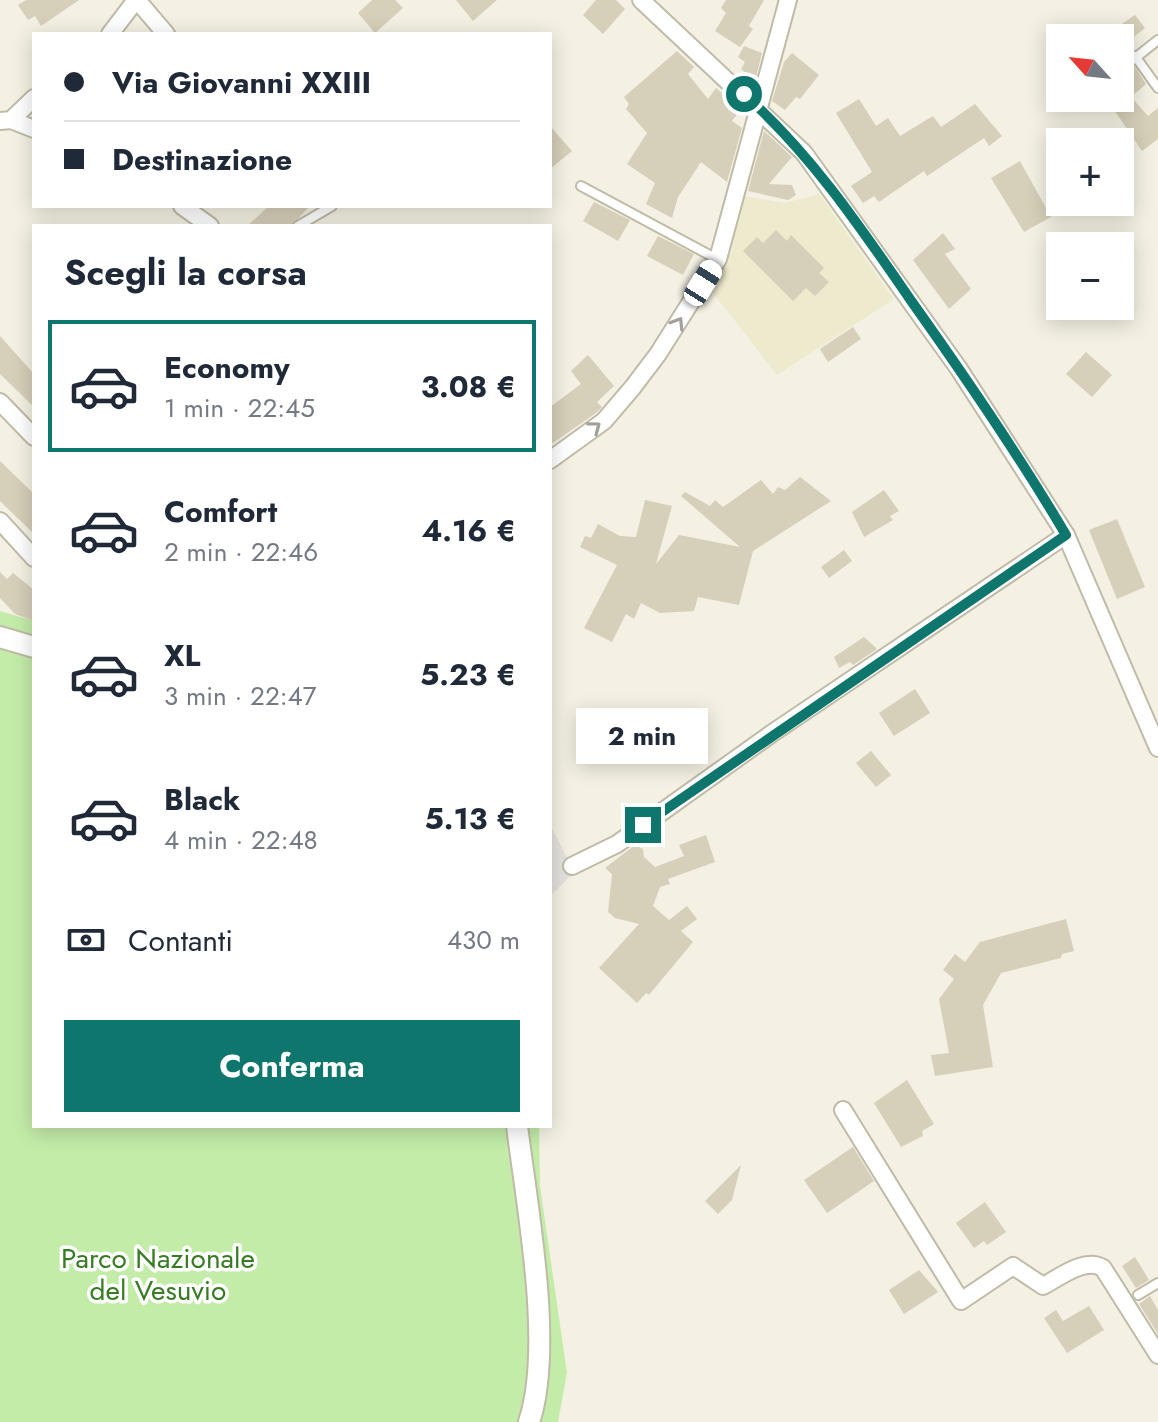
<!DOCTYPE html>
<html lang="it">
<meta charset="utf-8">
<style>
body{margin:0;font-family:Jost,sans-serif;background:#f2f2f3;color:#1f2937;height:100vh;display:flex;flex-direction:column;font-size:30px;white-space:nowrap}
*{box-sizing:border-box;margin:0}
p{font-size:26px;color:#747a83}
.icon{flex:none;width:44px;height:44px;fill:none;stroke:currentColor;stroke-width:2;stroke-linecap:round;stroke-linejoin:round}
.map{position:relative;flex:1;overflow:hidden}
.drawer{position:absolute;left:32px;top:224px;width:520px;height:904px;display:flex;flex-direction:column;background:#fff;border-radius:0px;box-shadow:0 4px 20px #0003}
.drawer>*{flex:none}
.banner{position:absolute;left:32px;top:32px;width:520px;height:176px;border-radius:0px;box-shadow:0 4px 20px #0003;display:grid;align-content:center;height:176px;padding:0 32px;background:#fff}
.needle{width:52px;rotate:297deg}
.tools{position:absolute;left:1046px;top:24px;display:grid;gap:16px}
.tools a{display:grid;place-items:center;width:88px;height:88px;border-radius:0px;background:#fff;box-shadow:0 4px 20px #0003;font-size:40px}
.end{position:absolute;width:36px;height:36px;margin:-18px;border:10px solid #0f766e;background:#fff;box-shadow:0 0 0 4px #fff}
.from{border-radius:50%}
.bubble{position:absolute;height:56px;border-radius:0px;background:#fff;box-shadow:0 4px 20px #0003;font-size:26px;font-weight:700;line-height:56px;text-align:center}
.car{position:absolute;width:24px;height:48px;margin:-24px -12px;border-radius:10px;box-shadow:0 0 6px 2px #0007;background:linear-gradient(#fff 24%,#345 0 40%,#fff 0 76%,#345 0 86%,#fff 0)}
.banner b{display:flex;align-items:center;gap:28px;height:76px;font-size:30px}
.banner b+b{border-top:2px solid #e0e1e3}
.banner i{width:20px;height:20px;background:#1f2937}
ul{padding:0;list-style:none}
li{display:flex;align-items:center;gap:24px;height:132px;margin:0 16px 12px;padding:0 16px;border:4px solid transparent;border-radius:0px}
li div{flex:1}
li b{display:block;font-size:30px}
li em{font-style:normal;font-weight:700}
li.selected{border-color:#0f766e}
li>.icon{width:72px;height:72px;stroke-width:1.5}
h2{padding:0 32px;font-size:36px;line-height:96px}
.pay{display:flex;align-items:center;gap:20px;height:88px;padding:0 32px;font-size:30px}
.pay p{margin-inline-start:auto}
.button{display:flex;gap:16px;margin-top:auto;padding:16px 32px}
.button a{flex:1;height:92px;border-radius:0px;background:#0f766e;color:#fff;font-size:32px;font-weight:700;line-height:92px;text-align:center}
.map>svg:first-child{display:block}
</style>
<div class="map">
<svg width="1158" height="1422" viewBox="0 0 1158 1422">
<rect width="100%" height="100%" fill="#f4f1e4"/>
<polygon fill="#eeeacd" points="819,194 894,299 777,375 710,289 731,252 744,196 785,203"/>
<polygon fill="#c3eca9" points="0,611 34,621 34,1126 539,1126 540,1186 567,1373 558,1422 0,1422"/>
<polygon fill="#e4e2dd" points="550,825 575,872 552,894 550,924"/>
<g fill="#d6cfb9">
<polygon points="26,0 79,0 41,26 35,16 28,20 18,5"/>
<polygon points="372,0 395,0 403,8 375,33 358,13"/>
<polygon points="456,0 497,0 473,21"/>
<polygon points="596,0 616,0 625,9 603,34 583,15"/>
<polygon points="726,0 764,0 749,26 753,29 740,47 715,31 726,13 721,8"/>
<polygon points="1135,15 1145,28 1120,48 1120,38 1101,38"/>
<polygon points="744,46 762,53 755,81 741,69 745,62 738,57"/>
<polygon points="677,51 694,67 688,74 708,99 716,88 741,109 732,121 742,128 727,182 701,162 678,197 672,218 646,204 655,183 627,164 647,133 626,109 629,104 624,97"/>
<polygon points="792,53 819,75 800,99 796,97 785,110 772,101 784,62"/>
<polygon points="1135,67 1146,84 1131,97 1148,116 1158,108 1158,139 1142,151 1106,98 1120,98 1120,77"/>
<polygon points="859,99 876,126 888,118 900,136 933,116 941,127 975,104 1002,136 989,146 984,138 927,176 924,171 879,202 874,196 863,203 851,186 872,172 836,113"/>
<polygon points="550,126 572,151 550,169"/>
<polygon points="764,131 792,157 769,184 792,185 796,195 788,200 748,191"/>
<polygon points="1020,161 1051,217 1024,232 991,178"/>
<polygon points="594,202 630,220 618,241 583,221"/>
<polygon points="269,206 310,206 291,226 247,226"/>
<polygon points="776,230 787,241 791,235 824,268 819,273 829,282 815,296 806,288 793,301 743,251 757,237 763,243"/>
<polygon points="943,233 955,249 945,254 971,289 949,309 913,260"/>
<polygon points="658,236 694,254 683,275 647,256"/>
<polygon points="853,327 861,339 828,362 820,349"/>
<polygon points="0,336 34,374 34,407 0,374"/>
<polygon points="1086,352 1112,375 1092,397 1066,374"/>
<polygon points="588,355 614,386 597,402 602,407 596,413 550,445 550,407 581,384 571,371"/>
<polygon points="0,461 34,494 34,534 0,501"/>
<polygon points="800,477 831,501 753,551 739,605 698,597 694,611 660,613 641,603 634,619 626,614 612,642 584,628 617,565 580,547 585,536 591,538 598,524 620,536 636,537 645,500 672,506 656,564 679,535 740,547 681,496 685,492 710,506 715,500 723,507 761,480 773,494 778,487 785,490"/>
<polygon points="884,490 899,511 890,516 893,520 864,537 852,512"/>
<polygon points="1117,519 1145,587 1117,599 1089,530"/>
<polygon points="844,550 852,561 829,578 821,567"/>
<polygon points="0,572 7,579 13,573 34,590 34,621 15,614 0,598"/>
<polygon points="864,637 877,649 853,665 850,662 839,668 834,657"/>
<polygon points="915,689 930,713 894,736 879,713"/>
<polygon points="871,751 891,775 876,787 856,763"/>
<polygon points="706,835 715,862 668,879 670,884 660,887 653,906 669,920 687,906 697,919 681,931 693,942 649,995 646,993 637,1003 599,968 639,924 615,918 608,912 612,874 605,868 635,845 643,849 644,857 655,867 684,856 679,845"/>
<polygon points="1066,919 1074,951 1062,954 1061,958 1001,973 983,1005 993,1067 935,1076 931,1055 949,1053 939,999 954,979 943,970 955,954 965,962 980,942"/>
<polygon points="907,1080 934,1124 922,1131 923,1136 901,1147 874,1103"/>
<polygon points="853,1147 874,1181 827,1213 804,1180"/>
<polygon points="741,1165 732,1200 718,1214 705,1201"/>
<polygon points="985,1202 1006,1232 987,1245 984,1241 974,1248 956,1223"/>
<polygon points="1135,1257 1149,1280 1136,1288 1122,1266"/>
<polygon points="919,1270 938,1292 904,1314 889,1290"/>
<polygon points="1150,1296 1158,1310 1158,1334 1139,1304"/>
<polygon points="1089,1306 1104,1330 1067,1353 1044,1318 1056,1310 1063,1321"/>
</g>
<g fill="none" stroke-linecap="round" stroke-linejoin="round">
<g stroke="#c0bba6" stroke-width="12">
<g id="service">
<polyline points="1135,56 1158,88"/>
<polyline points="1120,70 1158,40"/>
<polyline points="581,186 717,259"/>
<polyline points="298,226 332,206"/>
<polyline points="1138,1295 1158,1283"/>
</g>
</g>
<g stroke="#c0bba6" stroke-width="20">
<g id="minor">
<polyline points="137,0 166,34"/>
<polyline points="641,0 804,153 959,369 1066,535 1158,748"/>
<polyline points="110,34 136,0"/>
<polyline points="11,120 34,129"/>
<polyline points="0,121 11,120 34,98"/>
<polyline points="182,206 210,226"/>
<polyline points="0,402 34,437"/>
<polyline points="550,460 604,421 633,387 658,354 718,259 788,0"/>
<polyline points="0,521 34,558"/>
<polyline points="572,866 617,844 771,734 1066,535"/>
<path d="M843 1110 961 1301 1013 1266 1043 1286C1060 1277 1085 1257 1103 1268L1158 1355"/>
</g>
</g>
<g stroke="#c0bba6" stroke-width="24">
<g id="tertiary">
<polyline points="0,637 34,647"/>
<path d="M517 1126C527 1207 554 1347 529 1422"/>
</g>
</g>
<use href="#service" stroke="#fff" stroke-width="8"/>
<use href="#minor" stroke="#fff" stroke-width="16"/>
<use href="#tertiary" stroke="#fff" stroke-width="20"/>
</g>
<defs><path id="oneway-chevron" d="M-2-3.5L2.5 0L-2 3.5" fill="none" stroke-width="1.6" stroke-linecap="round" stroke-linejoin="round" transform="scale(2)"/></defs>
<g stroke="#a2a099">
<use href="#oneway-chevron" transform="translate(678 323) rotate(-58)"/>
<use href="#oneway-chevron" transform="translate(595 427) rotate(-37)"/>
</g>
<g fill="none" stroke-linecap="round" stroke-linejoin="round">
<path stroke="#0f766e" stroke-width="10" d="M643 825 1066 535C1019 455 966 378 912 302 861 228 812 155 744 94"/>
</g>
<g text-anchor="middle" stroke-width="7" stroke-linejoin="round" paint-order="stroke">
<g font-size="28" fill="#377c22" stroke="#fff">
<text x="158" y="1268">Parco Nazionale<tspan x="158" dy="32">del Vesuvio</tspan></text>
</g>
</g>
</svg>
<div class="tools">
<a><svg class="needle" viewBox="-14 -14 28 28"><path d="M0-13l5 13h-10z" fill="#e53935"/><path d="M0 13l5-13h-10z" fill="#747a83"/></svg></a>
<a>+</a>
<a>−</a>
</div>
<i class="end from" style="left:744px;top:94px"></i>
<i class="end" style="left:643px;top:825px"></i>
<div class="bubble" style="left:576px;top:708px;width:132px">2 min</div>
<i class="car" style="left:703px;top:283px;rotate:32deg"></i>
<div class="banner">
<b><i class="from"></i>Via Giovanni XXIII</b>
<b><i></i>Destinazione</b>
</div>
<section class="drawer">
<h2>Scegli la corsa</h2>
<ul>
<li class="selected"><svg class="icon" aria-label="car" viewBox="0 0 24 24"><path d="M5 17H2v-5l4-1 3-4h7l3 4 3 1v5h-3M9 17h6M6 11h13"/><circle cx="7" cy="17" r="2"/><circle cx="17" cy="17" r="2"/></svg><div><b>Economy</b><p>1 min · 22:45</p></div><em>3.08 €</em></li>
<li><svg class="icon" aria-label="car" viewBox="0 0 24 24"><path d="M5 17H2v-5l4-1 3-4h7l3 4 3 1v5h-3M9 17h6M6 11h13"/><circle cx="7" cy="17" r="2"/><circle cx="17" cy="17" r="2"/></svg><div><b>Comfort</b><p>2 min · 22:46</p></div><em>4.16 €</em></li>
<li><svg class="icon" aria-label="car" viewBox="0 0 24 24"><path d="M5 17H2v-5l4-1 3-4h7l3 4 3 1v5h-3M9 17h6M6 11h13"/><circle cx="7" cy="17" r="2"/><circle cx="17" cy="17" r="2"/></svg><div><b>XL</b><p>3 min · 22:47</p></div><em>5.23 €</em></li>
<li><svg class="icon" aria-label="car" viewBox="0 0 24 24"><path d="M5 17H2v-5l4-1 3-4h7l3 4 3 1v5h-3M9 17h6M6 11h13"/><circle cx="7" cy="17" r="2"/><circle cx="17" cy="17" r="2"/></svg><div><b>Black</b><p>4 min · 22:48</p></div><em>5.13 €</em></li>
</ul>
<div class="pay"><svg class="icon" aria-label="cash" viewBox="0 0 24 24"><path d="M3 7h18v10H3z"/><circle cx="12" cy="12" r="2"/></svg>Contanti<p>430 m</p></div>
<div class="button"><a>Conferma</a></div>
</section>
</div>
